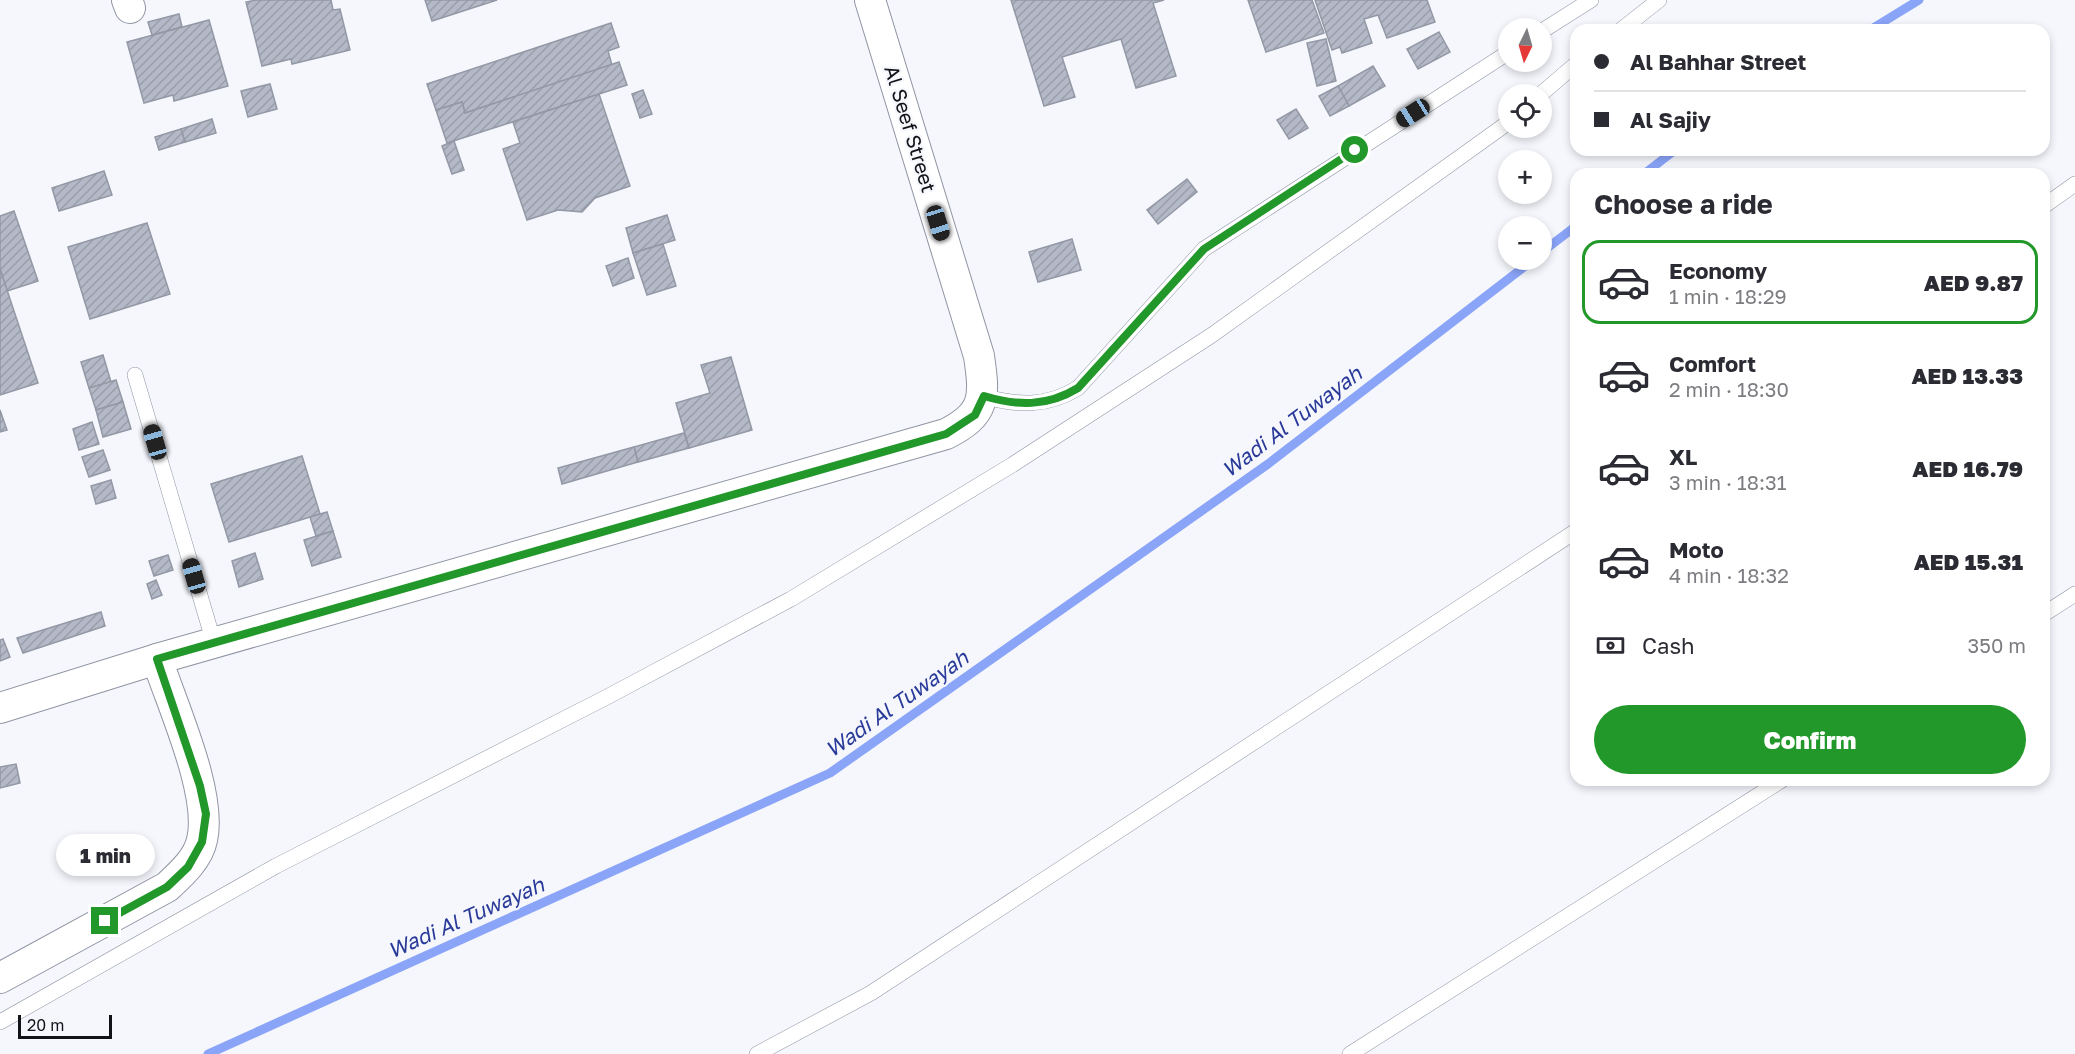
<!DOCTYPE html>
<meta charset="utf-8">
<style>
body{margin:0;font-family:"Golos Text",sans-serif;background:#f2f2f3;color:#2b2b33;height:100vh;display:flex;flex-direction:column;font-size:22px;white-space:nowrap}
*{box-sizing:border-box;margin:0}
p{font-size:20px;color:#7c7c81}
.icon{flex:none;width:33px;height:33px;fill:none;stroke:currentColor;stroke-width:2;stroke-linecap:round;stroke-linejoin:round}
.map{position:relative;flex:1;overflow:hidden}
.details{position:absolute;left:1570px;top:168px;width:480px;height:618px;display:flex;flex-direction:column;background:#fff;border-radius:18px;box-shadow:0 3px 9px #0003}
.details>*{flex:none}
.top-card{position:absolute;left:1570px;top:24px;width:480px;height:132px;border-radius:18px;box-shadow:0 3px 9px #0003;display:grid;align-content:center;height:132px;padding:0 24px;background:#fff}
.needle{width:39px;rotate:185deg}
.buttons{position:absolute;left:1498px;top:18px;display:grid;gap:12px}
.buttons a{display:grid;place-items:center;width:54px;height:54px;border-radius:50%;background:#fff;box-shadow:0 3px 9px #0003;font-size:30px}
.scale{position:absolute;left:18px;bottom:15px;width:94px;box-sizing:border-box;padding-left:6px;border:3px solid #111318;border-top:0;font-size:16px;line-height:21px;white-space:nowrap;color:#111318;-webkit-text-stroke:4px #f5f7fd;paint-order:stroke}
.end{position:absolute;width:27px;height:27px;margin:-14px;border:8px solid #219829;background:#fff;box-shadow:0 0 0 3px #fff}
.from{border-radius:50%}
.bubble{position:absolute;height:42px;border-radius:21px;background:#fff;box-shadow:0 3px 9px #0003;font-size:20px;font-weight:800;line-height:42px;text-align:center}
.car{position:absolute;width:18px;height:36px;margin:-18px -9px;border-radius:8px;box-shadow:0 0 4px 2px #0007;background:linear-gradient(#222 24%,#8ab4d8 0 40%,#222 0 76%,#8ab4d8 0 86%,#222 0)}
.top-card b{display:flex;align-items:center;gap:21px;height:57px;font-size:22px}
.top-card b+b{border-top:2px solid #e1e1e2}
.top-card i{width:15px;height:15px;background:#2b2b33}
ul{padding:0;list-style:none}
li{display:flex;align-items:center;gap:18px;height:84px;margin:0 12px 9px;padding:0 12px;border:3px solid transparent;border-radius:18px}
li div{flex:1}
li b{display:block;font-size:22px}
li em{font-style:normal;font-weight:800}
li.selected{border-color:#219829}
li>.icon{width:54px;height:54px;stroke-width:1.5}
h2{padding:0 24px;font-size:27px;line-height:72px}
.pay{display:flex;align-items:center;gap:15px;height:66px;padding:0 24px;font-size:22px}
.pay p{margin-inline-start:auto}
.cta{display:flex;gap:12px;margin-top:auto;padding:12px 24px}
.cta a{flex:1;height:69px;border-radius:36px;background:#219829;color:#fff;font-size:24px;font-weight:800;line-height:69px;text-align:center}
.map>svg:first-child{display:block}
</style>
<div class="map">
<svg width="2075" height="1054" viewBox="0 0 2075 1054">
<defs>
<pattern id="building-hatch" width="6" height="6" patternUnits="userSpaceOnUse" patternTransform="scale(1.5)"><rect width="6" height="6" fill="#b4b9c8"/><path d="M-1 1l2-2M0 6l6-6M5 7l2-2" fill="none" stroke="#9a9eab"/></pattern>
</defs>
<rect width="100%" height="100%" fill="#f5f7fd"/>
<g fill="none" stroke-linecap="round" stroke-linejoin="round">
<g stroke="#8aa4f8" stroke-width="9">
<polyline points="1870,30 1919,0"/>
<polyline points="1644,174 1675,150"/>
<polyline points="1542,252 1576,226"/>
<polyline points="208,1054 830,773 1268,464 1533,260"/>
</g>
</g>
<g fill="url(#building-hatch)" stroke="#9398a5" stroke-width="1.5">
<polygon points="256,0 331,0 333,10 340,9 350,50 292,64 291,59 262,66 246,2"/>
<polygon points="425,0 497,0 432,21"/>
<polygon points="1011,0 1164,0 1153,3 1176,76 1136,88 1121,39 1062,57 1075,97 1044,106"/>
<polygon points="1248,0 1312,0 1324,33 1266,52"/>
<polygon points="1315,0 1427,0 1435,22 1387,38 1378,15 1364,19 1372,43 1342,53 1340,47 1332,50"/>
<polygon points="179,14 182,27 152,35 148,22"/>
<polygon points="209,20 228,86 174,101 173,95 144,103 127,42"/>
<polygon points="611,23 619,47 608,51 612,65 465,113 462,102 436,110 427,84"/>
<polygon points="1439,32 1450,52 1418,69 1407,49"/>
<polygon points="1326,39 1336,81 1317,86 1307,43"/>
<polygon points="619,62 627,85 447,143 436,110 462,102 465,113"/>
<polygon points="1373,66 1385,86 1349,106 1338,86"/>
<polygon points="270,84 277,109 248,117 241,91"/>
<polygon points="1338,86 1349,106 1330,116 1319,96"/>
<polygon points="643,90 652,114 640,118 632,94"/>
<polygon points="599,94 630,186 595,198 582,212 558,210 527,220 503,149 520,143 513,122"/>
<polygon points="1296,109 1308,128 1289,139 1277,120"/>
<polygon points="212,119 216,133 185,142 181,129"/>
<polygon points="181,129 185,142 159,150 155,137"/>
<polygon points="454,141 464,170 452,174 442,146"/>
<polygon points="104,171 112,195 59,211 52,188"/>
<polygon points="1187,179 1197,192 1158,224 1147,210"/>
<polygon points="14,211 38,281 7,291 0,269 0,216"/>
<polygon points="667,215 675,240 633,253 626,228"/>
<polygon points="147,223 170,294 90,319 68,247"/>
<polygon points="1072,239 1081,270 1038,282 1029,252"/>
<polygon points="663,244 676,286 647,295 633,253"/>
<polygon points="628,258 634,278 613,286 606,266"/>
<polygon points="0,269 38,383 0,395"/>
<polygon points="103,355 111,382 89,388 81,362"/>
<polygon points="731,357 752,430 689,448 676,403 710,393 701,365"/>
<polygon points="116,380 123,402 96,410 89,388"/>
<polygon points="123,402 131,429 103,437 96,410"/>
<polygon points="0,410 7,430 0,432"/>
<polygon points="92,422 99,444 79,450 73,429"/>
<polygon points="684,433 689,448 638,462 634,447"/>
<polygon points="634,447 638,462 562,484 558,468"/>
<polygon points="103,450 110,470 89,477 82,457"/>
<polygon points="302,456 320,514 229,542 211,484"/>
<polygon points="111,480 116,498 96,504 91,486"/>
<polygon points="327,512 333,531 316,536 310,517"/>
<polygon points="333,531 341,557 312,566 304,540"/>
<polygon points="255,553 263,579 239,587 232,561"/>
<polygon points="168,555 173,570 154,576 149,561"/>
<polygon points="156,580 162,595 152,599 147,584"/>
<polygon points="101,612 105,626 23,653 17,638"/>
<polygon points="3,639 10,657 0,661 0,640"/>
<polygon points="16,764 20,783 0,788 0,767"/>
</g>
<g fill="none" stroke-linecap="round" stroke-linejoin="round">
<g stroke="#9095a3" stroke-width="16">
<g id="service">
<polyline points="1621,30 1659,0"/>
<polyline points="1542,31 1591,0"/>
<polyline points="1541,94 1576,64"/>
<polyline points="2044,206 2075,184"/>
<polyline points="135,375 214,643"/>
<path d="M983 396C1017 406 1047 407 1078 388L1204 249 1509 52"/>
<polyline points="2044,614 2075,594"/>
<polyline points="0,1022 276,866 605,698 791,599 1012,465 1212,335 1509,122"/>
<polyline points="757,1054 871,993 1576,531"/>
<polyline points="1350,1054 1782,780"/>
</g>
</g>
<g stroke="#9095a3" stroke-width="32">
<g id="minor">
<polyline points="127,0 130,8"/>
<path d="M0 708 157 659 946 434C986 414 985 397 979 356L870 0"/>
<path d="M0 978 167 887C181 874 198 859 202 840 213 794 172 705 157 659"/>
</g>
</g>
<use href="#service" stroke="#fff" stroke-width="15"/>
<use href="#minor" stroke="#fff" stroke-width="30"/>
</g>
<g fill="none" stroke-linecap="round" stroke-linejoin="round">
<path stroke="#219829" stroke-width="8" d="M105 921 167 887 188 867 202 842 206 814 200 786 157 659 946 434 975 415 984 396C1017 406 1047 407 1078 388L1204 249 1355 150"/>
</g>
<g text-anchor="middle" stroke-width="4.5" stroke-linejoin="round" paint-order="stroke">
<g font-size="20" fill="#111318" stroke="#f5f7fd">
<text transform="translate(910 129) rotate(73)" y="7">Al Seef Street</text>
</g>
<g font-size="21" font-style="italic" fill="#293a99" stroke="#f5f7fd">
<text transform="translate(1292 422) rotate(-37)" y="7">Wadi Al Tuwayah</text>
<text transform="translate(897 704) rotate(-35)" y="7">Wadi Al Tuwayah</text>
<text transform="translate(466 918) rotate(-24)" y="7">Wadi Al Tuwayah</text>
</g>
</g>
</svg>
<div class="buttons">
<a><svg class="needle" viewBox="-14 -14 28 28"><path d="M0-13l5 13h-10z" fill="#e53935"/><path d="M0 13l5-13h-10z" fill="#7c7c81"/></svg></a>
<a><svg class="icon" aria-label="locate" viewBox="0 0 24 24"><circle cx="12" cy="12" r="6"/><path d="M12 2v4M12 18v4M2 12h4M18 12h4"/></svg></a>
<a>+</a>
<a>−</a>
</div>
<div class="scale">20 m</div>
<i class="end from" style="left:1355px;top:150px"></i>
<i class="end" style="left:105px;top:921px"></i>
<div class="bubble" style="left:56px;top:834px;width:99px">1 min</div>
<i class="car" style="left:1413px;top:113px;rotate:238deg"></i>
<i class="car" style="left:938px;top:223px;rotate:163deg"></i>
<i class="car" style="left:155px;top:442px;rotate:344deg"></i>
<i class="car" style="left:194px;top:576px;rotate:344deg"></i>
<div class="top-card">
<b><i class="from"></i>Al Bahhar Street</b>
<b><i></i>Al Sajiy</b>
</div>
<section class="details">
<h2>Choose a ride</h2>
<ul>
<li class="selected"><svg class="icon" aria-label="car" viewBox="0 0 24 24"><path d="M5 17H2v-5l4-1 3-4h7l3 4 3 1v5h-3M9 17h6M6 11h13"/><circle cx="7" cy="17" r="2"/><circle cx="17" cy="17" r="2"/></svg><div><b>Economy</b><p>1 min · 18:29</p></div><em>AED 9.87</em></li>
<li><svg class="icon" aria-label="car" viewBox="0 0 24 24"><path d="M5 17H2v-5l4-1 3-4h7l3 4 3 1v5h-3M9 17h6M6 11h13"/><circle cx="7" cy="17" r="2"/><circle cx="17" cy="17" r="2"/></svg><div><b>Comfort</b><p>2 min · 18:30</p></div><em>AED 13.33</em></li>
<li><svg class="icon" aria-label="car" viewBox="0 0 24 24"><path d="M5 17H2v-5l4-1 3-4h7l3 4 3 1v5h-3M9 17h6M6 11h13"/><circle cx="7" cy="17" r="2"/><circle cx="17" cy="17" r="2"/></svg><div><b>XL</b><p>3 min · 18:31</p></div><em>AED 16.79</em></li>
<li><svg class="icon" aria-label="car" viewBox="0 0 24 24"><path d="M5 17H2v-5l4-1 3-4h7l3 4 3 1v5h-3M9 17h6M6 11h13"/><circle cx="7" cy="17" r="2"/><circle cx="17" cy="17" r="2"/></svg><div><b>Moto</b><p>4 min · 18:32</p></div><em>AED 15.31</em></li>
</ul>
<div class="pay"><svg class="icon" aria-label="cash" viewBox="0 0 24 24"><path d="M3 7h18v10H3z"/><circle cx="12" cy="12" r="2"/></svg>Cash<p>350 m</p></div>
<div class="cta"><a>Confirm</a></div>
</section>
</div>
